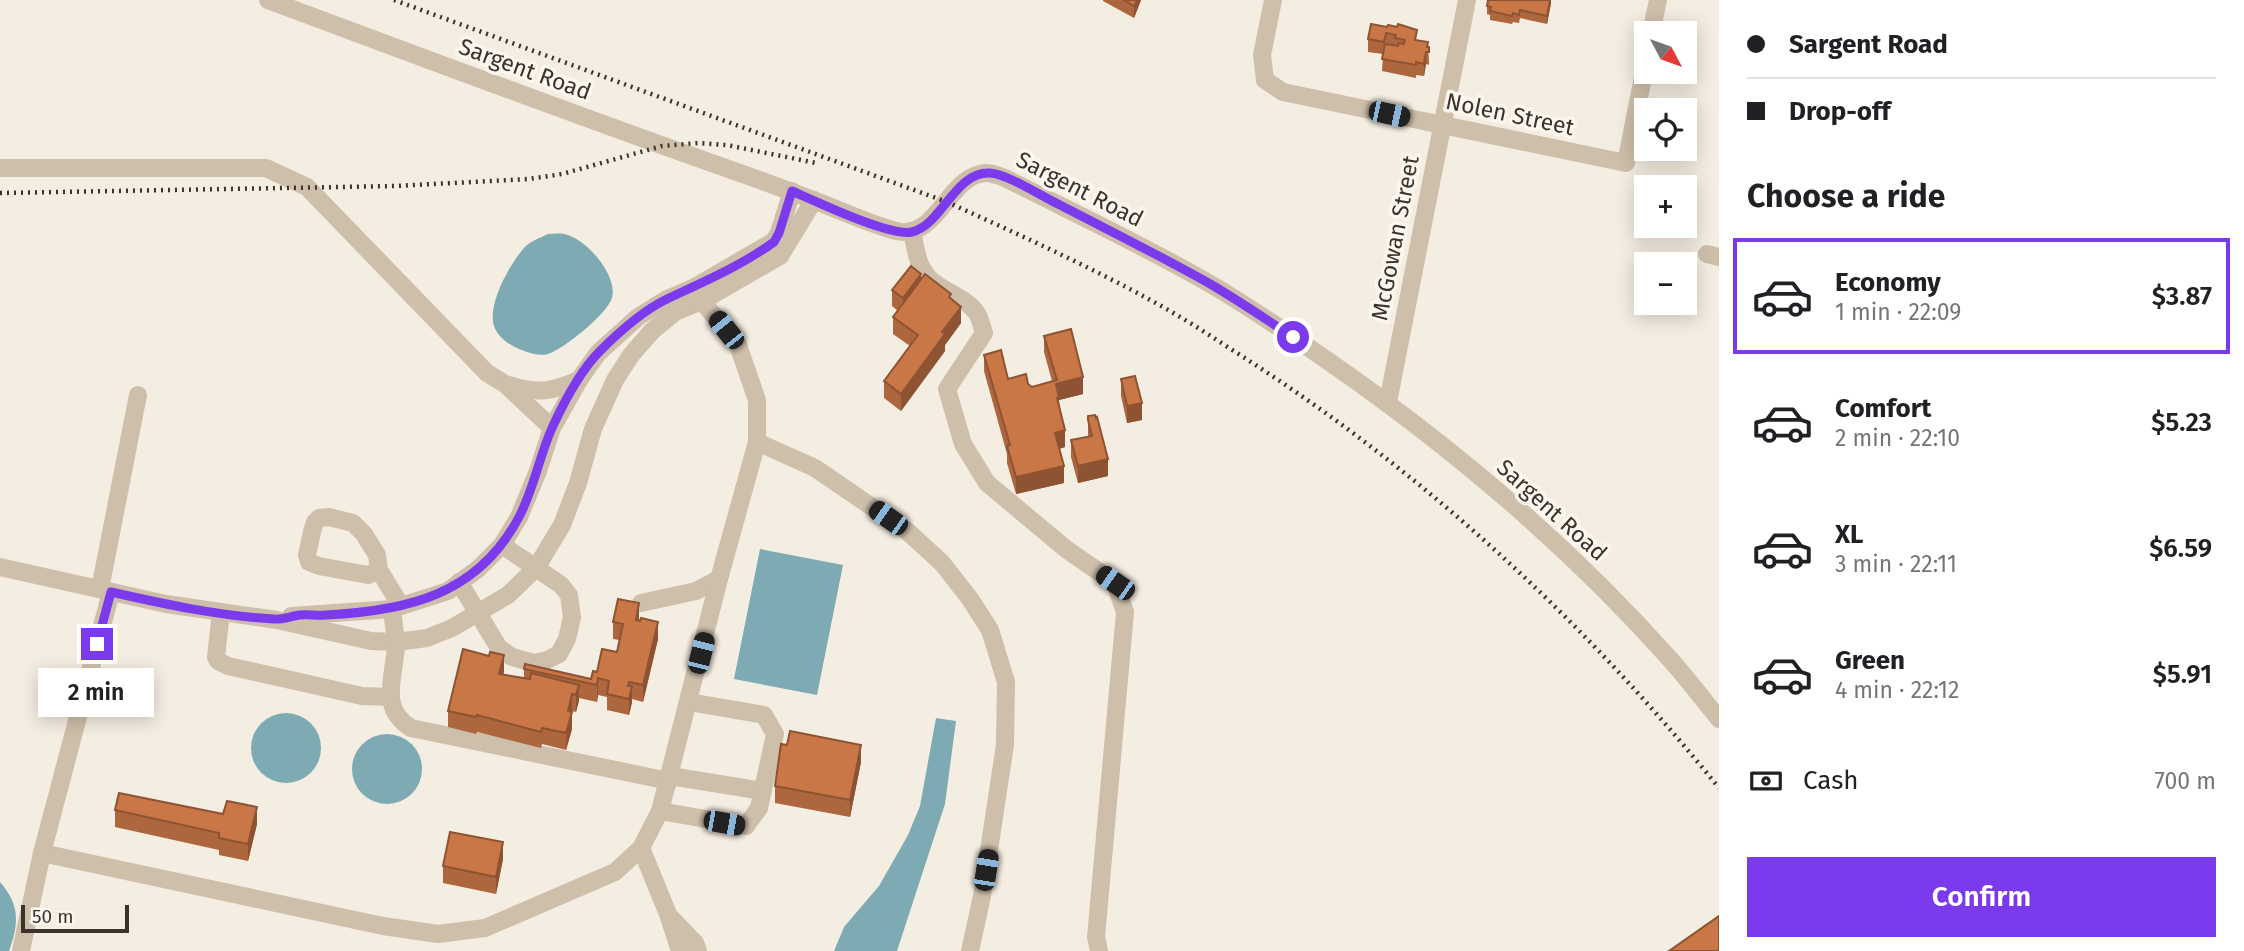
<!DOCTYPE html>
<meta charset="utf-8">
<style>
body{margin:0;font-family:"Fira Sans",sans-serif;background:#f6f6f6;color:#202124;height:100vh;display:flex;flex-direction:column;font-size:26px;white-space:nowrap}
*{box-sizing:border-box;margin:0}
p{font-size:23px;color:#757577}
.icon{flex:none;width:38px;height:38px;fill:none;stroke:currentColor;stroke-width:2;stroke-linecap:round;stroke-linejoin:round}
.map{position:relative;flex:1;overflow:hidden}
.details{display:flex;flex-direction:column;background:#fff;width:525px}
.details>*{flex:none}
.hud{display:grid;align-content:center;height:154px;padding:0 28px;background:#fff}
.needle{width:46px;rotate:131deg}
.tools{position:absolute;left:1634px;top:21px;display:grid;gap:14px}
.tools a{display:grid;place-items:center;width:63px;height:63px;border-radius:0px;background:#fff;box-shadow:0 4px 18px #0003;font-size:35px}
.scale{position:absolute;left:21px;bottom:18px;width:108px;box-sizing:border-box;padding-left:7px;border:4px solid #3b322b;border-top:0;font-size:19px;line-height:24px;white-space:nowrap;color:#3b322b;-webkit-text-stroke:5px #fbf7ee;paint-order:stroke}
.end{position:absolute;width:32px;height:32px;margin:-16px;border:9px solid #7c3aed;background:#fff;box-shadow:0 0 0 4px #fff}
.from{border-radius:50%}
.bubble{position:absolute;height:49px;border-radius:0px;background:#fff;box-shadow:0 4px 18px #0003;font-size:23px;font-weight:600;line-height:49px;text-align:center}
.car{position:absolute;width:21px;height:42px;margin:-21px -10px;border-radius:9px;box-shadow:0 0 5px 2px #0007;background:linear-gradient(#222 24%,#8ab4d8 0 40%,#222 0 76%,#8ab4d8 0 86%,#222 0)}
.hud b{display:flex;align-items:center;gap:24px;height:66px;font-size:26px}
.hud b+b{border-top:2px solid #e0e0e0}
.hud i{width:18px;height:18px;background:#202124}
ul{padding:0;list-style:none}
li{display:flex;align-items:center;gap:21px;height:116px;margin:0 14px 10px;padding:0 14px;border:4px solid transparent;border-radius:0px}
li div{flex:1}
li b{display:block;font-size:26px}
li em{font-style:normal;font-weight:600}
li.active{border-color:#7c3aed}
li>.icon{width:63px;height:63px;stroke-width:1.5}
h2{padding:0 28px;font-size:32px;line-height:84px}
.pay{display:flex;align-items:center;gap:18px;height:77px;padding:0 28px;font-size:26px}
.pay p{margin-inline-start:auto}
.action{display:flex;gap:14px;margin-top:auto;padding:14px 28px}
.action a{flex:1;height:80px;border-radius:0px;background:#7c3aed;color:#fff;font-size:28px;font-weight:600;line-height:80px;text-align:center}
main{display:flex;flex:1;min-height:0}
.map>svg:first-child{display:block}
</style>
<main>
<div class="map">
<svg width="1719" height="951" viewBox="0 0 1719 951">
<rect width="100%" height="100%" fill="#f4ede1"/>
<g fill="#7eabb3">
<path d="M548 234C553 234 559 233 564 234 586 238 618 275 612 298 607 314 564 349 548 354 541 356 533 354 527 352 514 348 499 340 494 326 487 304 510 264 524 248 530 241 540 238 548 234Z"/>
<polygon points="760,549 843,565 817,695 734,679"/>
<circle cx="286" cy="748" r="35"/>
<polygon points="936,718 956,721 945,804 897,951 834,951 844,927 879,886 908,835 920,806"/>
<circle cx="387" cy="769" r="35"/>
<path d="M0 882C20 905 19 923 9 951H0Z"/>
</g>
<g fill="none" stroke-linecap="round" stroke-linejoin="round">
<g stroke="#cebfab" stroke-width="18">
<path d="M268 0C424 58 580 117 737 172 769 183 800 195 831 207 853 216 874 225 896 231 936 240 947 181 980 174 988 171 997 175 1005 178 1074 213 1145 246 1212 285 1253 309 1292 336 1331 363 1453 448 1569 546 1669 658 1686 677 1702 698 1719 719"/>
<polyline points="1273,0 1262,55 1265,80 1283,92 1626,163 1647,57"/>
<polyline points="1651,33 1658,0"/>
<polyline points="0,168 266,168 307,187 487,373 505,384 552,428"/>
<path d="M912 232C915 244 916 259 923 270 934 290 963 294 976 312 980 317 982 327 984 333L947 389 963 444 987 483 1066 549 1115 583 1125 612 1096 937 1099 951"/>
<polyline points="1707,254 1719,257"/>
<path d="M509 385C539 394 550 392 579 380"/>
<polyline points="1388,402 1467,0"/>
<polyline points="757,442 815,468 907,531 942,563 970,599 990,630 1006,682 1005,745 982,896 970,951"/>
<polyline points="0,567 166,604 277,620 371,641 396,642 427,638 452,628 508,595 536,568 562,525 578,483 593,429 615,380 631,355 652,331 675,312 702,301 780,256 814,200"/>
<polyline points="379,570 368,575 319,566 309,562 307,555 312,532 315,522 319,518 329,517 353,523 364,534 377,555 379,570 401,606"/>
<polyline points="459,582 499,648 512,657 534,663 547,660 559,654 567,639 572,617 569,595 561,585 502,545"/>
<polyline points="100,589 138,395"/>
<polyline points="641,603 696,591 719,579"/>
<path d="M392 609C393 620 395 631 396 642 396 675 377 707 411 728L669 781"/>
<polyline points="221,612 216,657 218,661 228,666 362,696 391,697"/>
<polyline points="291,616 392,609 448,591 478,569 502,545 519,517 538,471 552,428 579,380 598,353 638,317 665,300 695,287 774,241 779,233 792,191"/>
<polyline points="670,776 763,791"/>
<polyline points="660,811 746,826 759,808 775,734 764,715 689,702"/>
<polyline points="641,848 668,914 680,951"/>
<polyline points="42,853 383,926 438,934 485,928 615,872 641,848 660,811 719,579 757,442 757,400 738,345 702,301 695,287"/>
<polyline points="672,919 695,943 698,951"/>
<polyline points="21,951 42,853 111,592"/>
</g>
<g stroke="#3b322b" stroke-width="4.5" stroke-dasharray="2 5" stroke-linecap="butt">
<path d="M394 0 947 202C1022 236 1098 270 1170 311 1193 324 1215 339 1237 353 1421 470 1582 618 1719 788"/>
<polyline points="0,193 395,186 529,179 562,174 662,146 698,143 727,145 816,163"/>
</g>
</g>
<g fill="#ae663e">
<polygon points="1103,0 1141,0 1134,18 1103,1"/>
<polygon points="1551,0 1547,24 1520,18 1519,23 1513,22 1512,24 1490,20 1490,15 1487,14 1487,6"/>
<polygon points="1371,24 1417,40 1428,47 1429,60 1429,65 1426,64 1424,76 1416,75 1416,78 1382,71 1383,54 1368,52 1368,39"/>
<polygon points="921,280 951,299 961,323 945,345 945,351 901,411 884,398 884,381 910,346 893,334 893,317 898,311 892,306 892,290"/>
<polygon points="1044,336 1083,394 1059,400 1065,447 1059,449 1064,483 1016,494 1007,463 1007,454 984,371 984,355 1008,379 1028,384 1032,387 1052,381 1044,352"/>
<polygon points="1121,379 1142,420 1127,423 1121,396"/>
<polygon points="1088,420 1108,476 1078,483 1071,457 1071,440 1088,437"/>
<polygon points="639,621 658,639 643,702 632,699 629,715 607,710 607,697 598,695 597,702 579,698 576,712 572,711 572,729 566,750 542,744 541,748 477,732 476,734 448,727 448,711 504,672 503,674 524,678 524,669 591,679 597,672 617,652 620,640 613,639 613,622"/>
<polygon points="787,745 861,762 850,817 775,803 775,786"/>
<polygon points="115,810 257,824 248,861 219,855 219,850 115,827"/>
<polygon points="503,859 496,894 443,883 443,866"/>
</g>
<g fill="#8d5332">
<polygon points="1137,0 1141,0 1134,18 1134,6"/>
<polygon points="1550,0 1551,0 1551,4 1547,24 1547,16"/>
<polygon points="1426,52 1426,64 1424,76 1424,64"/>
<polygon points="921,274 921,291 903,314 903,298"/>
<polygon points="961,307 961,323 945,345 945,351 901,411 901,394 942,332"/>
<polygon points="1083,377 1083,394 1059,400 1059,415 1056,384"/>
<polygon points="1142,403 1142,420 1127,423 1127,406"/>
<polygon points="1065,430 1065,447 1055,450 1055,433"/>
<polygon points="1108,459 1108,476 1078,483 1078,466"/>
<polygon points="1064,466 1064,483 1016,494 1016,477"/>
<polygon points="639,603 639,620 636,620"/>
<polygon points="658,622 658,639 643,702 643,685"/>
<polygon points="504,655 504,672 499,690 499,674"/>
<polygon points="598,678 598,695 597,702 597,685"/>
<polygon points="629,682 629,698 632,686 632,703 629,715"/>
<polygon points="579,685 579,701 576,712 576,695"/>
<polygon points="572,694 572,729 566,750 568,711"/>
<polygon points="861,745 861,762 850,817 850,800"/>
<polygon points="257,807 257,824 248,861 248,844"/>
<polygon points="503,842 503,859 496,894 496,877"/>
</g>
<g fill="#ca7748" stroke="#8d5332" stroke-width="2">
<polygon points="1124,0 1137,0 1134,6"/>
<polygon points="1488,0 1550,0 1547,16 1520,10 1519,15 1513,13 1512,16 1490,11 1491,7 1487,6"/>
<polygon points="1371,24 1387,27 1388,25 1397,27 1398,24 1417,30 1415,40 1428,42 1427,47 1429,47 1429,52 1426,52 1424,64 1416,62 1416,65 1382,59 1385,44 1398,46 1399,43 1404,44 1405,40 1395,38 1396,35 1386,33 1384,42 1368,39"/>
<polygon points="911,266 921,274 903,298 892,290"/>
<polygon points="925,274 951,294 949,297 961,307 942,332 945,334 901,394 884,381 918,335 893,317"/>
<polygon points="1071,329 1083,377 1056,384 1059,398 1057,398 1065,430 1055,433 1064,466 1016,477 1007,446 1010,445 984,355 1001,350 1008,379 1026,374 1028,384 1032,387 1057,380 1044,336"/>
<polygon points="1135,376 1142,403 1127,406 1121,379"/>
<polygon points="1095,415 1096,418 1097,417 1108,459 1078,466 1071,440 1092,436 1088,420 1088,416"/>
<polygon points="618,599 639,603 636,620 640,621 641,618 658,622 643,685 629,682 628,686 632,686 629,699 607,694 609,681 598,678 597,685 524,669 525,664 591,679 593,671 597,672 602,649 617,652 623,624 613,622"/>
<polygon points="463,649 489,656 490,652 504,655 499,674 530,679 531,673 579,685 576,695 572,694 568,711 572,712 566,733 542,728 541,732 477,715 476,717 448,711"/>
<polygon points="790,731 861,745 850,800 775,786 781,744 787,745"/>
<polygon points="119,793 223,814 227,801 257,807 248,844 219,838 219,833 115,810"/>
<polygon points="450,832 503,842 496,877 443,866"/>
<polygon points="1719,916 1719,951 1669,951"/>
</g>
<g fill="none" stroke-linecap="round" stroke-linejoin="round">
<path stroke="#7c3aed" stroke-width="9" d="M97 644 111 592C164 604 219 616 274 619 282 620 291 616 300 615 308 614 317 616 326 615 407 611 478 595 519 517 534 489 539 457 552 428 563 404 581 370 600 351 619 332 642 311 667 299 703 282 741 266 774 242L779 233 792 191C815 201 890 237 912 232 942 225 955 171 990 173 1008 174 1044 198 1062 206 1112 232 1163 257 1212 285 1239 301 1266 319 1293 337"/>
</g>
<g text-anchor="middle" stroke-width="7" stroke-linejoin="round" paint-order="stroke">
<g font-size="23" fill="#3b322b" stroke="#fbf7ee">
<text transform="translate(525 69) rotate(20)" y="8">Sargent Road</text>
<text transform="translate(1510 114) rotate(12)" y="8">Nolen Street</text>
<text transform="translate(1080 189) rotate(27)" y="8">Sargent Road</text>
<text transform="translate(1395 238) rotate(-79)" y="8">McGowan Street</text>
<text transform="translate(1552 510) rotate(42)" y="8">Sargent Road</text>
</g>
</g>
</svg>
<div class="tools">
<a><svg class="needle" viewBox="-14 -14 28 28"><path d="M0-13l5 13h-10z" fill="#e53935"/><path d="M0 13l5-13h-10z" fill="#757577"/></svg></a>
<a><svg class="icon" aria-label="locate" viewBox="0 0 24 24"><circle cx="12" cy="12" r="6"/><path d="M12 2v4M12 18v4M2 12h4M18 12h4"/></svg></a>
<a>+</a>
<a>−</a>
</div>
<div class="scale">50 m</div>
<i class="end from" style="left:1293px;top:337px"></i>
<i class="end" style="left:97px;top:644px"></i>
<div class="bubble" style="left:38px;top:668px;width:116px">2 min</div>
<i class="car" style="left:1389px;top:114px;rotate:102deg"></i>
<i class="car" style="left:726px;top:330px;rotate:321deg"></i>
<i class="car" style="left:888px;top:518px;rotate:305deg"></i>
<i class="car" style="left:1115px;top:583px;rotate:305deg"></i>
<i class="car" style="left:701px;top:653px;rotate:14deg"></i>
<i class="car" style="left:724px;top:823px;rotate:100deg"></i>
<i class="car" style="left:986px;top:870px;rotate:9deg"></i>
</div>
<section class="details">
<div class="hud">
<b><i class="from"></i>Sargent Road</b>
<b><i></i>Drop-off</b>
</div>
<h2>Choose a ride</h2>
<ul>
<li class="active"><svg class="icon" aria-label="car" viewBox="0 0 24 24"><path d="M5 17H2v-5l4-1 3-4h7l3 4 3 1v5h-3M9 17h6M6 11h13"/><circle cx="7" cy="17" r="2"/><circle cx="17" cy="17" r="2"/></svg><div><b>Economy</b><p>1 min · 22:09</p></div><em>$3.87</em></li>
<li><svg class="icon" aria-label="car" viewBox="0 0 24 24"><path d="M5 17H2v-5l4-1 3-4h7l3 4 3 1v5h-3M9 17h6M6 11h13"/><circle cx="7" cy="17" r="2"/><circle cx="17" cy="17" r="2"/></svg><div><b>Comfort</b><p>2 min · 22:10</p></div><em>$5.23</em></li>
<li><svg class="icon" aria-label="car" viewBox="0 0 24 24"><path d="M5 17H2v-5l4-1 3-4h7l3 4 3 1v5h-3M9 17h6M6 11h13"/><circle cx="7" cy="17" r="2"/><circle cx="17" cy="17" r="2"/></svg><div><b>XL</b><p>3 min · 22:11</p></div><em>$6.59</em></li>
<li><svg class="icon" aria-label="car" viewBox="0 0 24 24"><path d="M5 17H2v-5l4-1 3-4h7l3 4 3 1v5h-3M9 17h6M6 11h13"/><circle cx="7" cy="17" r="2"/><circle cx="17" cy="17" r="2"/></svg><div><b>Green</b><p>4 min · 22:12</p></div><em>$5.91</em></li>
</ul>
<div class="pay"><svg class="icon" aria-label="cash" viewBox="0 0 24 24"><path d="M3 7h18v10H3z"/><circle cx="12" cy="12" r="2"/></svg>Cash<p>700 m</p></div>
<div class="action"><a>Confirm</a></div>
</section>
</main>
